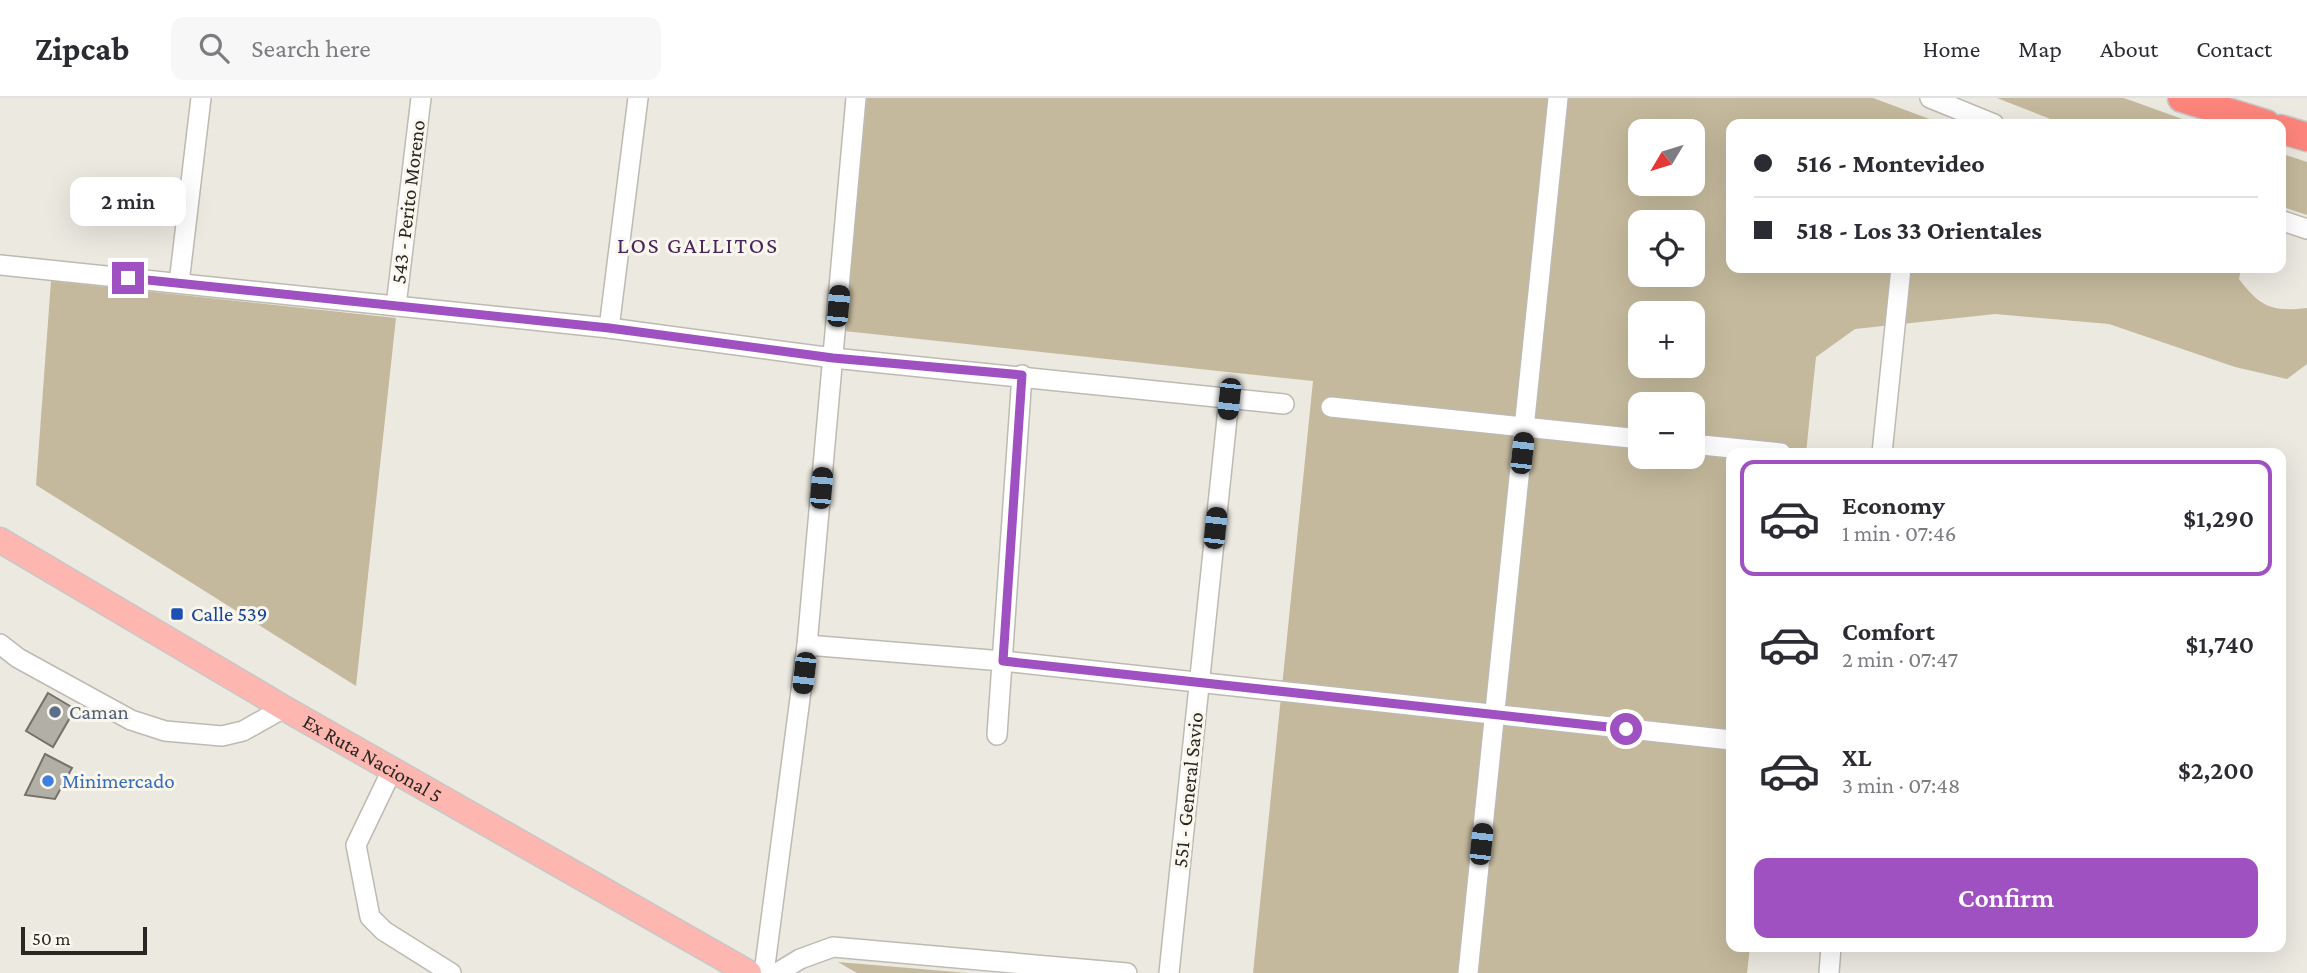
<!DOCTYPE html>
<meta charset="utf-8">
<style>
body{margin:0;font-family:"Crimson Pro",serif;background:#f7f7f7;color:#2b2b33;height:100vh;display:flex;flex-direction:column;font-size:26px;white-space:nowrap}
*{box-sizing:border-box;margin:0}
p{font-size:23px;color:#7c7c81}
.icon{flex:none;width:38px;height:38px;fill:none;stroke:currentColor;stroke-width:2;stroke-linecap:round;stroke-linejoin:round}
.map{position:relative;flex:1;overflow:hidden}
.sheet{position:absolute;left:1726px;top:350px;width:560px;height:504px;display:flex;flex-direction:column;background:#fff;border-radius:14px;box-shadow:0 7px 28px #0002}
.sheet>*{flex:none}
.top-card{position:absolute;left:1726px;top:21px;width:560px;height:154px;border-radius:14px;box-shadow:0 7px 28px #0002;display:grid;align-content:center;height:154px;padding:0 28px;background:#fff}
.needle{width:46px;rotate:232deg}
.fabs{position:absolute;left:1628px;top:21px;display:grid;gap:14px}
.fabs a{display:grid;place-items:center;width:77px;height:77px;border-radius:14px;background:#fff;box-shadow:0 7px 28px #0002;font-size:35px}
.scale{position:absolute;left:21px;bottom:18px;width:126px;box-sizing:border-box;padding-left:7px;border:4px solid #282724;border-top:0;font-size:19px;line-height:24px;white-space:nowrap;color:#282724;-webkit-text-stroke:5px #faf7ee;paint-order:stroke}
.end{position:absolute;width:32px;height:32px;margin:-16px;border:9px solid #9f50c1;background:#fff;box-shadow:0 0 0 4px #fff}
.from{border-radius:50%}
.bubble{position:absolute;height:49px;border-radius:14px;background:#fff;box-shadow:0 7px 28px #0002;font-size:23px;font-weight:600;line-height:49px;text-align:center}
.car{position:absolute;width:21px;height:42px;margin:-21px -10px;border-radius:9px;box-shadow:0 0 5px 2px #0007;background:linear-gradient(#222 24%,#8ab4d8 0 40%,#222 0 76%,#8ab4d8 0 86%,#222 0)}
.top-card b{display:flex;align-items:center;gap:24px;height:66px;font-size:26px}
.top-card b+b{border-top:2px solid #e1e1e2}
.top-card i{width:18px;height:18px;background:#2b2b33}
ul{padding:12px 0 0;list-style:none}
li{display:flex;align-items:center;gap:21px;height:116px;margin:0 14px 10px;padding:0 14px;border:4px solid transparent;border-radius:14px}
li div{flex:1}
li b{display:block;font-size:26px}
li em{font-style:normal;font-weight:600}
li.selected{border-color:#9f50c1}
li>.icon{width:63px;height:63px;stroke-width:1.5}
.primary-button{display:flex;gap:14px;margin-top:auto;padding:14px 28px}
.primary-button a{flex:1;height:80px;border-radius:14px;background:#9f50c1;color:#fff;font-size:28px;font-weight:600;line-height:80px;text-align:center}
header{display:flex;align-items:center;gap:42px;box-sizing:border-box;height:98px;padding:0 35px;background:#fff;border-bottom:2px solid #e1e1e2}
header strong{font-size:33px}
nav{display:flex;gap:38px;margin-inline-start:auto;font-size:24px}
.search{width:490px;height:63px;background:#f7f7f7;display:flex;align-items:center;gap:18px;box-sizing:border-box;padding:0 24px;border-radius:14px;color:#7c7c81;font-size:26px}
.map>svg:first-child{display:block}
</style>
<header>
<strong>Zipcab</strong>
<div class="search"><svg class="icon" aria-label="search" viewBox="0 0 24 24"><circle cx="10" cy="10" r="6"/><path d="M15 15l6 6"/></svg>Search here</div>
<nav><a>Home</a><a>Map</a><a>About</a><a>Contact</a></nav>
</header>
<div class="map">
<svg width="2307" height="875" viewBox="0 0 2307 875">
<rect width="100%" height="100%" fill="#ece9e1"/>
<g fill="#c4b99c" fill-rule="evenodd">
<path d="M867 0H1873L1943 26H1731V170H2241L2239 181C2260 209 2272 214 2307 210V266L2287 281 2235 269 2109 226 1995 216 1855 231 1816 259 1806 355H1731V849H1750L1747 875H1253L1313 283 844 233ZM1640 33H1692V86H1640ZM1640 124H1692V177H1640ZM1640 215H1692V268H1640ZM1640 306H1692V359H1640Z"/>
<polygon points="1997,0 2124,0 2196,26 2063,26"/>
<polygon points="2280,55 2307,64 2307,117 2280,108"/>
<polygon points="51,183 396,220 356,588 36,387"/>
<polygon points="838,864 968,875 857,875"/>
</g>
<g fill="#b2afa6" stroke="#75726a" stroke-width="2">
<polygon points="48,595 75,611 53,649 26,633"/>
<polygon points="45,656 72,670 55,701 25,697"/>
</g>
<g fill="none" stroke-linecap="round" stroke-linejoin="round">
<g stroke="#bdbab1" stroke-width="22">
<g id="minor">
<polyline points="1930,0 1994,26"/>
<polyline points="2280,122 2307,131"/>
<polyline points="0,167 609,230 833,260 1284,306"/>
<polyline points="179,185 201,0"/>
<polyline points="396,208 421,0"/>
<polyline points="609,230 638,0"/>
<polyline points="1331,309 1640,341"/>
<polyline points="1692,346 1781,355"/>
<polyline points="1882,355 1901,170"/>
<polyline points="0,546 18,560 131,622 165,633 222,638 243,633 284,610"/>
<polyline points="807,547 1003,563 1731,642"/>
<polyline points="997,637 1022,277"/>
<polyline points="392,672 356,747 370,819 384,833 451,875"/>
<polyline points="764,875 807,547 856,0"/>
<polyline points="777,875 800,861 833,849 1127,875"/>
<polyline points="1169,875 1229,301"/>
<polyline points="1468,875 1558,0"/>
<polyline points="1829,875 1831,849"/>
</g>
</g>
<g stroke="#c7c7c6" stroke-width="27">
<g id="major">
<path id="s1" d="M0 442 284 610 749 875"/>
</g>
</g>
<g stroke="#c7c7c6" stroke-width="31">
<g id="highway">
<polyline points="2182,0 2266,26"/>
<polyline points="2280,31 2307,39"/>
</g>
</g>
<use href="#minor" stroke="#fff" stroke-width="19"/>
<use href="#major" stroke="#feb6b0" stroke-width="24"/>
<use href="#highway" stroke="#fd857c" stroke-width="28"/>
</g>
<g fill="none" stroke-linecap="round" stroke-linejoin="round">
<polyline stroke="#9f50c1" stroke-width="9" points="128,180 609,230 833,260 1022,277 1003,563 1626,631"/>
</g>
<rect fill="#1a4fb4" stroke="#faf7ee" stroke-width="2.5" x="170" y="509" width="14" height="14" rx="3.5"/>
<circle fill="#5c6f8a" stroke="#faf7ee" stroke-width="2.5" cx="55" cy="614" r="7"/>
<circle fill="#3f7fe0" stroke="#faf7ee" stroke-width="2.5" cx="48" cy="683" r="7"/>
<g text-anchor="middle" stroke-width="6" stroke-linejoin="round" paint-order="stroke">
<g font-size="21" fill="#282724" stroke="#faf7ee">
<text transform="translate(408 104) rotate(-83)" y="7">543 - Perito Moreno</text>
<text dy="7" stroke="none"><textPath href="#s1" startOffset="432">Ex Ruta Nacional 5</textPath></text>
<text transform="translate(1188 692) rotate(-84)" y="7">551 - General Savio</text>
</g>
<g font-size="21" fill="#164399" stroke="#faf7ee" text-anchor="start">
<text x="191" y="523">Calle 539</text>
</g>
<g font-size="21" fill="#4e5e75" stroke="#faf7ee" text-anchor="start">
<text x="69" y="621">Caman</text>
</g>
<g font-size="21" fill="#366cbe" stroke="#faf7ee" text-anchor="start">
<text x="62" y="690">Minimercado</text>
</g>
<g font-size="23" letter-spacing="2" fill="#492359" stroke="#faf7ee">
<text x="698" y="155">LOS GALLITOS</text>
</g>
</g>
</svg>
<div class="fabs">
<a><svg class="needle" viewBox="-14 -14 28 28"><path d="M0-13l5 13h-10z" fill="#e53935"/><path d="M0 13l5-13h-10z" fill="#7c7c81"/></svg></a>
<a><svg class="icon" aria-label="locate" viewBox="0 0 24 24"><circle cx="12" cy="12" r="6"/><path d="M12 2v4M12 18v4M2 12h4M18 12h4"/></svg></a>
<a>+</a>
<a>−</a>
</div>
<div class="scale">50 m</div>
<i class="end from" style="left:1626px;top:631px"></i>
<i class="end" style="left:128px;top:180px"></i>
<div class="bubble" style="left:70px;top:79px;width:116px">2 min</div>
<i class="car" style="left:838px;top:208px;rotate:5deg"></i>
<i class="car" style="left:1229px;top:301px;rotate:186deg"></i>
<i class="car" style="left:1522px;top:355px;rotate:6deg"></i>
<i class="car" style="left:821px;top:390px;rotate:5deg"></i>
<i class="car" style="left:1215px;top:430px;rotate:6deg"></i>
<i class="car" style="left:804px;top:575px;rotate:187deg"></i>
<i class="car" style="left:1481px;top:746px;rotate:6deg"></i>
<div class="top-card">
<b><i class="from"></i>516 - Montevideo</b>
<b><i></i>518 - Los 33 Orientales</b>
</div>
<section class="sheet">
<ul>
<li class="selected"><svg class="icon" aria-label="car" viewBox="0 0 24 24"><path d="M5 17H2v-5l4-1 3-4h7l3 4 3 1v5h-3M9 17h6M6 11h13"/><circle cx="7" cy="17" r="2"/><circle cx="17" cy="17" r="2"/></svg><div><b>Economy</b><p>1 min · 07:46</p></div><em>$1,290</em></li>
<li><svg class="icon" aria-label="car" viewBox="0 0 24 24"><path d="M5 17H2v-5l4-1 3-4h7l3 4 3 1v5h-3M9 17h6M6 11h13"/><circle cx="7" cy="17" r="2"/><circle cx="17" cy="17" r="2"/></svg><div><b>Comfort</b><p>2 min · 07:47</p></div><em>$1,740</em></li>
<li><svg class="icon" aria-label="car" viewBox="0 0 24 24"><path d="M5 17H2v-5l4-1 3-4h7l3 4 3 1v5h-3M9 17h6M6 11h13"/><circle cx="7" cy="17" r="2"/><circle cx="17" cy="17" r="2"/></svg><div><b>XL</b><p>3 min · 07:48</p></div><em>$2,200</em></li>
</ul>
<div class="primary-button"><a>Confirm</a></div>
</section>
</div>
